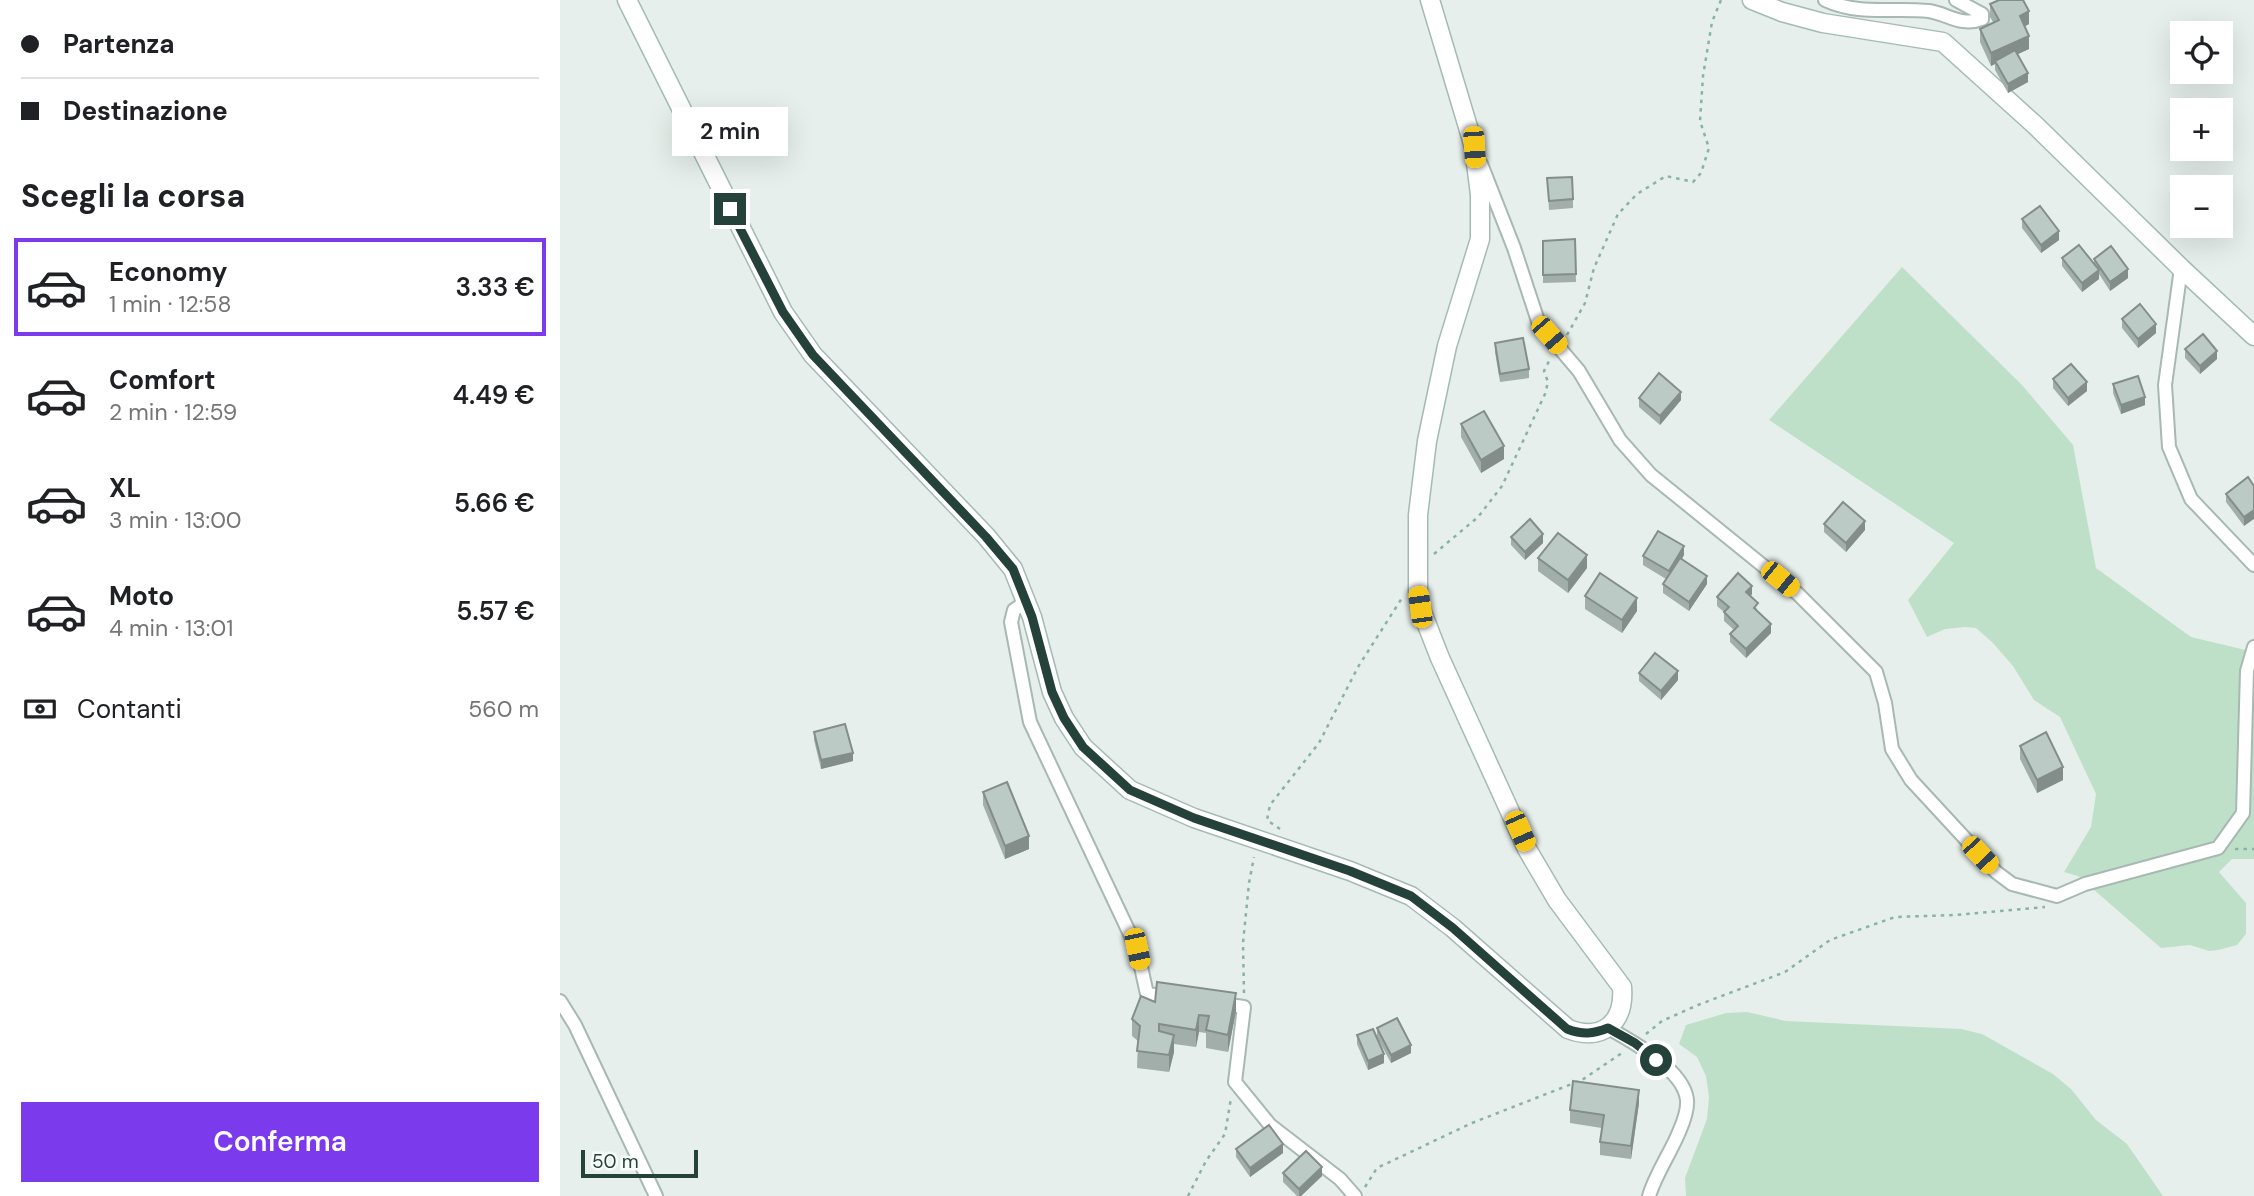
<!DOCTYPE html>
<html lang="it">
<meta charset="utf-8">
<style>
body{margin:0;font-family:"DM Sans",sans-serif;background:#f2f2f2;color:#202124;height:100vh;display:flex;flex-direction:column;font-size:26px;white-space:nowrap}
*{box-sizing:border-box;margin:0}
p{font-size:23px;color:#757577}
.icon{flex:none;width:38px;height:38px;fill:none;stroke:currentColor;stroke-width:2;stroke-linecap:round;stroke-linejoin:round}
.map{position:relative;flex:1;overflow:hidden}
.side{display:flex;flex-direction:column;background:#fff;width:560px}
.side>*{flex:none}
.banner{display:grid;align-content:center;height:154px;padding:0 21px;background:#fff}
.fabs{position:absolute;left:1610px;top:21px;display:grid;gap:14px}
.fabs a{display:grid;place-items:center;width:63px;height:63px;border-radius:0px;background:#fff;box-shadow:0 7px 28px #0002;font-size:35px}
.scale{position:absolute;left:21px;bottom:18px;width:117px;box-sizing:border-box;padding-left:7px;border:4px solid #24423a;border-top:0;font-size:19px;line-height:24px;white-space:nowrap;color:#24423a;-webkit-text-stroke:5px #f7fbf9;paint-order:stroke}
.end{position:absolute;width:32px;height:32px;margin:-16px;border:9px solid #24423a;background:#fff;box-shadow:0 0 0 4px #fff}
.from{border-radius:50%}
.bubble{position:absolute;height:49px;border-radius:0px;background:#fff;box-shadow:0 7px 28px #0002;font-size:23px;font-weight:600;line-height:49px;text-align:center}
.car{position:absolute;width:21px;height:42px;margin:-21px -10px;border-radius:9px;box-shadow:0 0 5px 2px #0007;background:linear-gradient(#f5c518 24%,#345 0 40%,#f5c518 0 76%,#345 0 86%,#f5c518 0)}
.banner b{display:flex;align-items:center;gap:24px;height:66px;font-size:26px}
.banner b+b{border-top:2px solid #e0e0e0}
.banner i{width:18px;height:18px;background:#202124}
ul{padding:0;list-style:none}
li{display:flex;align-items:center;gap:21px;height:98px;margin:0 14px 10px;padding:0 7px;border:4px solid transparent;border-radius:0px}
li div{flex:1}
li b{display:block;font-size:26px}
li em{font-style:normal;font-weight:600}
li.on{border-color:#7c3aed}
li>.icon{width:63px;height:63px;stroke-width:1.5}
h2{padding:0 21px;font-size:32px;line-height:84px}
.pay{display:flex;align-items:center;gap:18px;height:77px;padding:0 21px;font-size:26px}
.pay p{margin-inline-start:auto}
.primary-button{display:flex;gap:14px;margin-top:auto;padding:14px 21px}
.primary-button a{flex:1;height:80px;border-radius:0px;background:#7c3aed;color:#fff;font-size:28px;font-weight:600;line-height:80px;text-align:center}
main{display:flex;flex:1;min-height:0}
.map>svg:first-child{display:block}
</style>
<main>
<section class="side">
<div class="banner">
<b><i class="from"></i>Partenza</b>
<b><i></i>Destinazione</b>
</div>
<h2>Scegli la corsa</h2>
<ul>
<li class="on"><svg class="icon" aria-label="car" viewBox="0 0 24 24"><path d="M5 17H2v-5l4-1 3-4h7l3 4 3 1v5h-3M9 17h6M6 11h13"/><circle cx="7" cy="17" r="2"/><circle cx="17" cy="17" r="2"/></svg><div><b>Economy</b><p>1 min · 12:58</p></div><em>3.33 €</em></li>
<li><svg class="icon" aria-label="car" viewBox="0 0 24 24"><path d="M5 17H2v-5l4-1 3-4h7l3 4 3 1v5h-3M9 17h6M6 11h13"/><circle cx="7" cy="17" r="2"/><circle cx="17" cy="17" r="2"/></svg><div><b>Comfort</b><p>2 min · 12:59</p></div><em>4.49 €</em></li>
<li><svg class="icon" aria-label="car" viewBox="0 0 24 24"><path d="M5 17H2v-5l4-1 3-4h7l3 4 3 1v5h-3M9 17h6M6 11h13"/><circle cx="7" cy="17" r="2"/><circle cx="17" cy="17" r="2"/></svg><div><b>XL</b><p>3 min · 13:00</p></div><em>5.66 €</em></li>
<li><svg class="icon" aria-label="car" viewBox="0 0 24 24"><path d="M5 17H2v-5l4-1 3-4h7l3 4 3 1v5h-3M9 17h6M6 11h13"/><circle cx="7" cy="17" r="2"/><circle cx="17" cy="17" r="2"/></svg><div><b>Moto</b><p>4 min · 13:01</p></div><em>5.57 €</em></li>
</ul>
<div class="pay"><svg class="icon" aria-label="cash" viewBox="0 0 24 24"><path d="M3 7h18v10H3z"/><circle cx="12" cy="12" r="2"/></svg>Contanti<p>560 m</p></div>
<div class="primary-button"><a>Conferma</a></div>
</section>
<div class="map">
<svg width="1694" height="1196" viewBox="0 0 1694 1196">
<rect width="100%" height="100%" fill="#e6efeb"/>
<g fill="#bfe0c8">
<polygon points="1342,267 1462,385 1513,445 1536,568 1631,637 1694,652 1694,859 1672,859 1659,872 1686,903 1686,934 1677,945 1658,950 1649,951 1630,945 1601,948 1518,876 1504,872 1531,827 1536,794 1500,717 1474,700 1453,666 1432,642 1416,628 1405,627 1385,629 1367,637 1348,600 1394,543 1209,420"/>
<polygon points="1187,1012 1226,1021 1401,1029 1422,1034 1493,1074 1511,1089 1536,1120 1567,1144 1603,1196 1126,1196 1125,1178 1147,1119 1149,1097 1146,1076 1137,1057 1119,1044 1126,1025 1166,1013"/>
</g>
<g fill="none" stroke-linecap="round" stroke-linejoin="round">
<g stroke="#a8b8b2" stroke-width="16">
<g id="street">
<path d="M1265 0C1300 16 1332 7 1369 11 1388 14 1401 27 1422 19V14L1396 0"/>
<polyline points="921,164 954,248 979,324 1019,371 1060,440 1091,475 1238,594 1316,672 1325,703 1332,749 1351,780 1436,872 1452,884 1497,896 1525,884 1658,848 1683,813 1687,671 1694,647"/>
<polyline points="1621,268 1605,385 1609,447 1631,499 1694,565"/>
<polyline points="466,602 454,610 451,622 470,722 577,949 587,994 612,997"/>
<polyline points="0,1001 15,1025 96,1196"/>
<polyline points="662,1004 684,1007 675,1082 710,1125 780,1179 795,1196"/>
<path d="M1048 1028C1072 1041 1124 1070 1127 1100 1128 1110 1123 1123 1119 1132 1110 1154 1096 1173 1089 1196"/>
</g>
</g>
<g stroke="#a4bbb3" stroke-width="21">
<g id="secondary">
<path d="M67 0 223 312 253 355 426 536 453 569 472 617 492 692 504 718 523 747 570 790 634 818 790 871 851 896 893 928 1008 1029C1042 1042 1065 1023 1062 987L997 900 967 849 880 658 860 607 858 591V515L867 441 887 346 920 239V195L914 147 870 0"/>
<polyline points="1192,0 1222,12 1263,23 1383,42 1475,125 1621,268 1694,336"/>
</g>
</g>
<g stroke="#86b3a5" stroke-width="2.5" stroke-dasharray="3.5 5" stroke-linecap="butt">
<polyline points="1007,335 1025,303 1034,268 1058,214 1077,194 1106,176 1133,182 1141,173 1149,148 1140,121 1143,76 1152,22 1161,0"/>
<polyline points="874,554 918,517 942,486 985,394 988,382 984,371 991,357"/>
<polyline points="720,829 707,820 710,805 759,743 798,667 842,598"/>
<polyline points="1675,849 1694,849"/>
<polyline points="684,993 683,943 689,883 694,857"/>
<polyline points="1086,1034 1102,1021 1138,1005 1225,972 1270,940 1335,917 1395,915 1485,907"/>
<polyline points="805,1187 817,1168 912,1123 1022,1080 1062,1053"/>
<polyline points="628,1196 646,1161 665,1134 671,1098"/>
</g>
<use href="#street" stroke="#fff" stroke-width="12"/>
<use href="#secondary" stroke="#fff" stroke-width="18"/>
</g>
<g fill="#a1aea9">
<polygon points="1430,4 1469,24 1465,26 1469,49 1458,54 1468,82 1448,93 1435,70 1435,64 1431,66 1420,42 1420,29 1433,22 1430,17"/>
<polygon points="987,178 1013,199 1013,208 989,210"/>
<polygon points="1462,219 1499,240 1481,253 1462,228"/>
<polygon points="1015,239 1016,282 983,283 983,241"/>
<polygon points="1502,258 1534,264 1534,259 1568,278 1550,291 1539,274 1539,279 1522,292 1502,266"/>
<polygon points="1562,319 1596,333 1578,348 1562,328"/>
<polygon points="935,343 969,369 969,378 940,382 935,352"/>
<polygon points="1625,349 1657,359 1640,374 1625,358"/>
<polygon points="1493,379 1527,391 1508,406 1493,388"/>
<polygon points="1553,384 1585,405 1561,414 1553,393"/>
<polygon points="1079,398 1121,400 1100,425 1079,407"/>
<polygon points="901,424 944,459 921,473 901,437"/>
<polygon points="1688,477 1684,526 1666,502 1666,494"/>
<polygon points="1264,524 1305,530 1286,552 1264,532"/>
<polygon points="951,537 983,543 965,560 951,545"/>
<polygon points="1124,555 1122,559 1147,584 1129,611 1103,593 1103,584 1106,579 1083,565 1083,556"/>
<polygon points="978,558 1027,568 1008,593 978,571"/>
<polygon points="1192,594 1191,596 1198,612 1211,633 1186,658 1170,642 1170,634 1174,630 1164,621 1164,612 1157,606 1157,597"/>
<polygon points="1025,596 1077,611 1062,633 1025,609"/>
<polygon points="1079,673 1118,680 1101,700 1079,681"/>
<polygon points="254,732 293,761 261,769 254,740"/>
<polygon points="1460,746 1503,780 1477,793 1460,759"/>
<polygon points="423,792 469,849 445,859 423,805"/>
<polygon points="595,1002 676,1011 668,1052 646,1048 646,1033 639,1032 636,1047 614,1044 614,1052 609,1072 577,1068 578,1041 572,1036 572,1019"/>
<polygon points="817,1028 851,1053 831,1063 817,1037"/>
<polygon points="797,1035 824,1063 808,1070 797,1044"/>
<polygon points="1079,1103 1071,1159 1040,1155 1040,1142 1042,1128 1010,1123 1010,1110"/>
<polygon points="676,1149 723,1153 690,1177 676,1157"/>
<polygon points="723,1173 762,1176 741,1196 737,1196 723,1182"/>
</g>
<g fill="#838d89">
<polygon points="1469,11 1469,24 1460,29 1460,16"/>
<polygon points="1469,36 1469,49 1436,64 1435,61 1435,64 1431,66 1431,53"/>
<polygon points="1468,73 1468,82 1448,93 1448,84"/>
<polygon points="1499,231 1499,240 1481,253 1481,245"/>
<polygon points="1568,269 1568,278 1550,291 1550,282"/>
<polygon points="1539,270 1539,279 1522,292 1522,283"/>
<polygon points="1596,324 1596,333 1578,348 1578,339"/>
<polygon points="1657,351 1657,359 1640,374 1640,366"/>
<polygon points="1527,382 1527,391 1508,406 1508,398"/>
<polygon points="1121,392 1121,400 1100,425 1100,416"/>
<polygon points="1585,397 1585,405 1561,414 1561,405"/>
<polygon points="944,446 944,459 921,473 921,460"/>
<polygon points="1694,510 1694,519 1684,526 1684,517"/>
<polygon points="1305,521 1305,530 1286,552 1286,543"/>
<polygon points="983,534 983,543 965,560 965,552"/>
<polygon points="1124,546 1124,555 1109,580 1109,571"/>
<polygon points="1027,555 1027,568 1008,593 1008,580"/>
<polygon points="1147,576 1147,584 1129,611 1129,602"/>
<polygon points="1192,586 1192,594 1186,601 1186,592"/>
<polygon points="1077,598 1077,611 1062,633 1062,620"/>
<polygon points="1211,624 1211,633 1186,658 1186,649"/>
<polygon points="1118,671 1118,680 1101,700 1101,691"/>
<polygon points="293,753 293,761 261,769 261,760"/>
<polygon points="1503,767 1503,780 1477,793 1477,780"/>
<polygon points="469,836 469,849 445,859 445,846"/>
<polygon points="676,993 676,1011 668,1052 668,1035"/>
<polygon points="639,1015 639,1032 636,1047 636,1030"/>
<polygon points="614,1035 614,1052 609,1072 609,1055"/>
<polygon points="851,1045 851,1053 831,1063 831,1055"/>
<polygon points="824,1054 824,1063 808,1070 808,1061"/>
<polygon points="1079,1090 1079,1103 1071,1159 1071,1146"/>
<polygon points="723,1144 723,1153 690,1177 690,1168"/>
<polygon points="762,1167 762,1176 741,1196 739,1196 739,1189"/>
</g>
<g fill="#bbcac4" stroke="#838d89" stroke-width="2">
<polygon points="1439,0 1463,0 1469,11 1460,16 1469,36 1431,53 1420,29 1439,20 1430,4"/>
<polygon points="1455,50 1468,73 1448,84 1435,61"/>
<polygon points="1012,177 1013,199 989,201 987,178"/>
<polygon points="1480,206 1499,231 1481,245 1462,219"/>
<polygon points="1015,239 1016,274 983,275 983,241"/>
<polygon points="1519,245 1539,270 1522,283 1502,258"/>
<polygon points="1551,246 1568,269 1550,282 1534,259"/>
<polygon points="1580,304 1596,324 1578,339 1562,319"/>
<polygon points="1643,334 1657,351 1640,366 1625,349"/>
<polygon points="963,338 969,369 940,374 935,343"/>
<polygon points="1511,364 1527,382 1508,398 1493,379"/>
<polygon points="1099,373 1121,392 1100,416 1079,398"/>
<polygon points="1578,376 1585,397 1561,405 1553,384"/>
<polygon points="924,411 944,446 921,460 901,424"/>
<polygon points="1688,477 1694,486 1694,510 1684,517 1666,494"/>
<polygon points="1283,502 1305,521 1286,543 1264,524"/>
<polygon points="970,519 983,534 965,552 951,537"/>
<polygon points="1098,531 1124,546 1109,571 1083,556"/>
<polygon points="998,533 1027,555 1008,580 978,558"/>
<polygon points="1120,558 1147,576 1129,602 1103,584"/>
<polygon points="1040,573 1077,598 1062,620 1025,596"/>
<polygon points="1178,573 1192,586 1186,592 1198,603 1194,608 1211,624 1186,649 1170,634 1178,626 1164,612 1169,607 1157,597"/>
<polygon points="1095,653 1118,671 1101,691 1079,673"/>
<polygon points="285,724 293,753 261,760 254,732"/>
<polygon points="1486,732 1503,767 1477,780 1460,746"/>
<polygon points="447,782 469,836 445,846 423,792"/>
<polygon points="597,982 676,993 668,1035 646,1030 649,1016 639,1015 636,1030 599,1024 599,1031 614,1035 609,1055 577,1051 580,1026 572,1019 581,996 595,1002"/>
<polygon points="837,1018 851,1045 831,1055 817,1028"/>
<polygon points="813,1029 824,1054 808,1061 797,1035"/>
<polygon points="1013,1081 1079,1090 1071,1146 1040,1142 1044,1115 1010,1110"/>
<polygon points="709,1125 723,1144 690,1168 676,1149"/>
<polygon points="746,1151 762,1167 739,1189 723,1173"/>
</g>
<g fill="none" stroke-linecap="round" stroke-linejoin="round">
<path stroke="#24423a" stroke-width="9" d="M170 209 223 312 253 355 426 537 453 569 472 617 492 692 504 718 523 747 570 790 634 818 790 871 851 896 893 928 1007 1029C1023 1035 1033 1034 1048 1028L1075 1043 1096 1060"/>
</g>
</svg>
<div class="fabs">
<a><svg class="icon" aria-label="locate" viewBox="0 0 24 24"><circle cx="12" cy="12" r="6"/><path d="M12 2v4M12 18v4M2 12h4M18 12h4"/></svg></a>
<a>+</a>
<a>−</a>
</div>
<div class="scale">50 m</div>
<i class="end from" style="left:1096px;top:1060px"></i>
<i class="end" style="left:170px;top:209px"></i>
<div class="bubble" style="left:112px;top:107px;width:116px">2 min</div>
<i class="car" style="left:914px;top:147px;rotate:176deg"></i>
<i class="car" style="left:989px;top:335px;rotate:139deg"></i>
<i class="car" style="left:1220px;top:579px;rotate:129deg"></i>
<i class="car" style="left:860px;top:607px;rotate:352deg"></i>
<i class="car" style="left:960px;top:831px;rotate:156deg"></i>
<i class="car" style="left:1420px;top:855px;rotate:137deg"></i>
<i class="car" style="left:577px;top:949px;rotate:168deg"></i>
</div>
</main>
